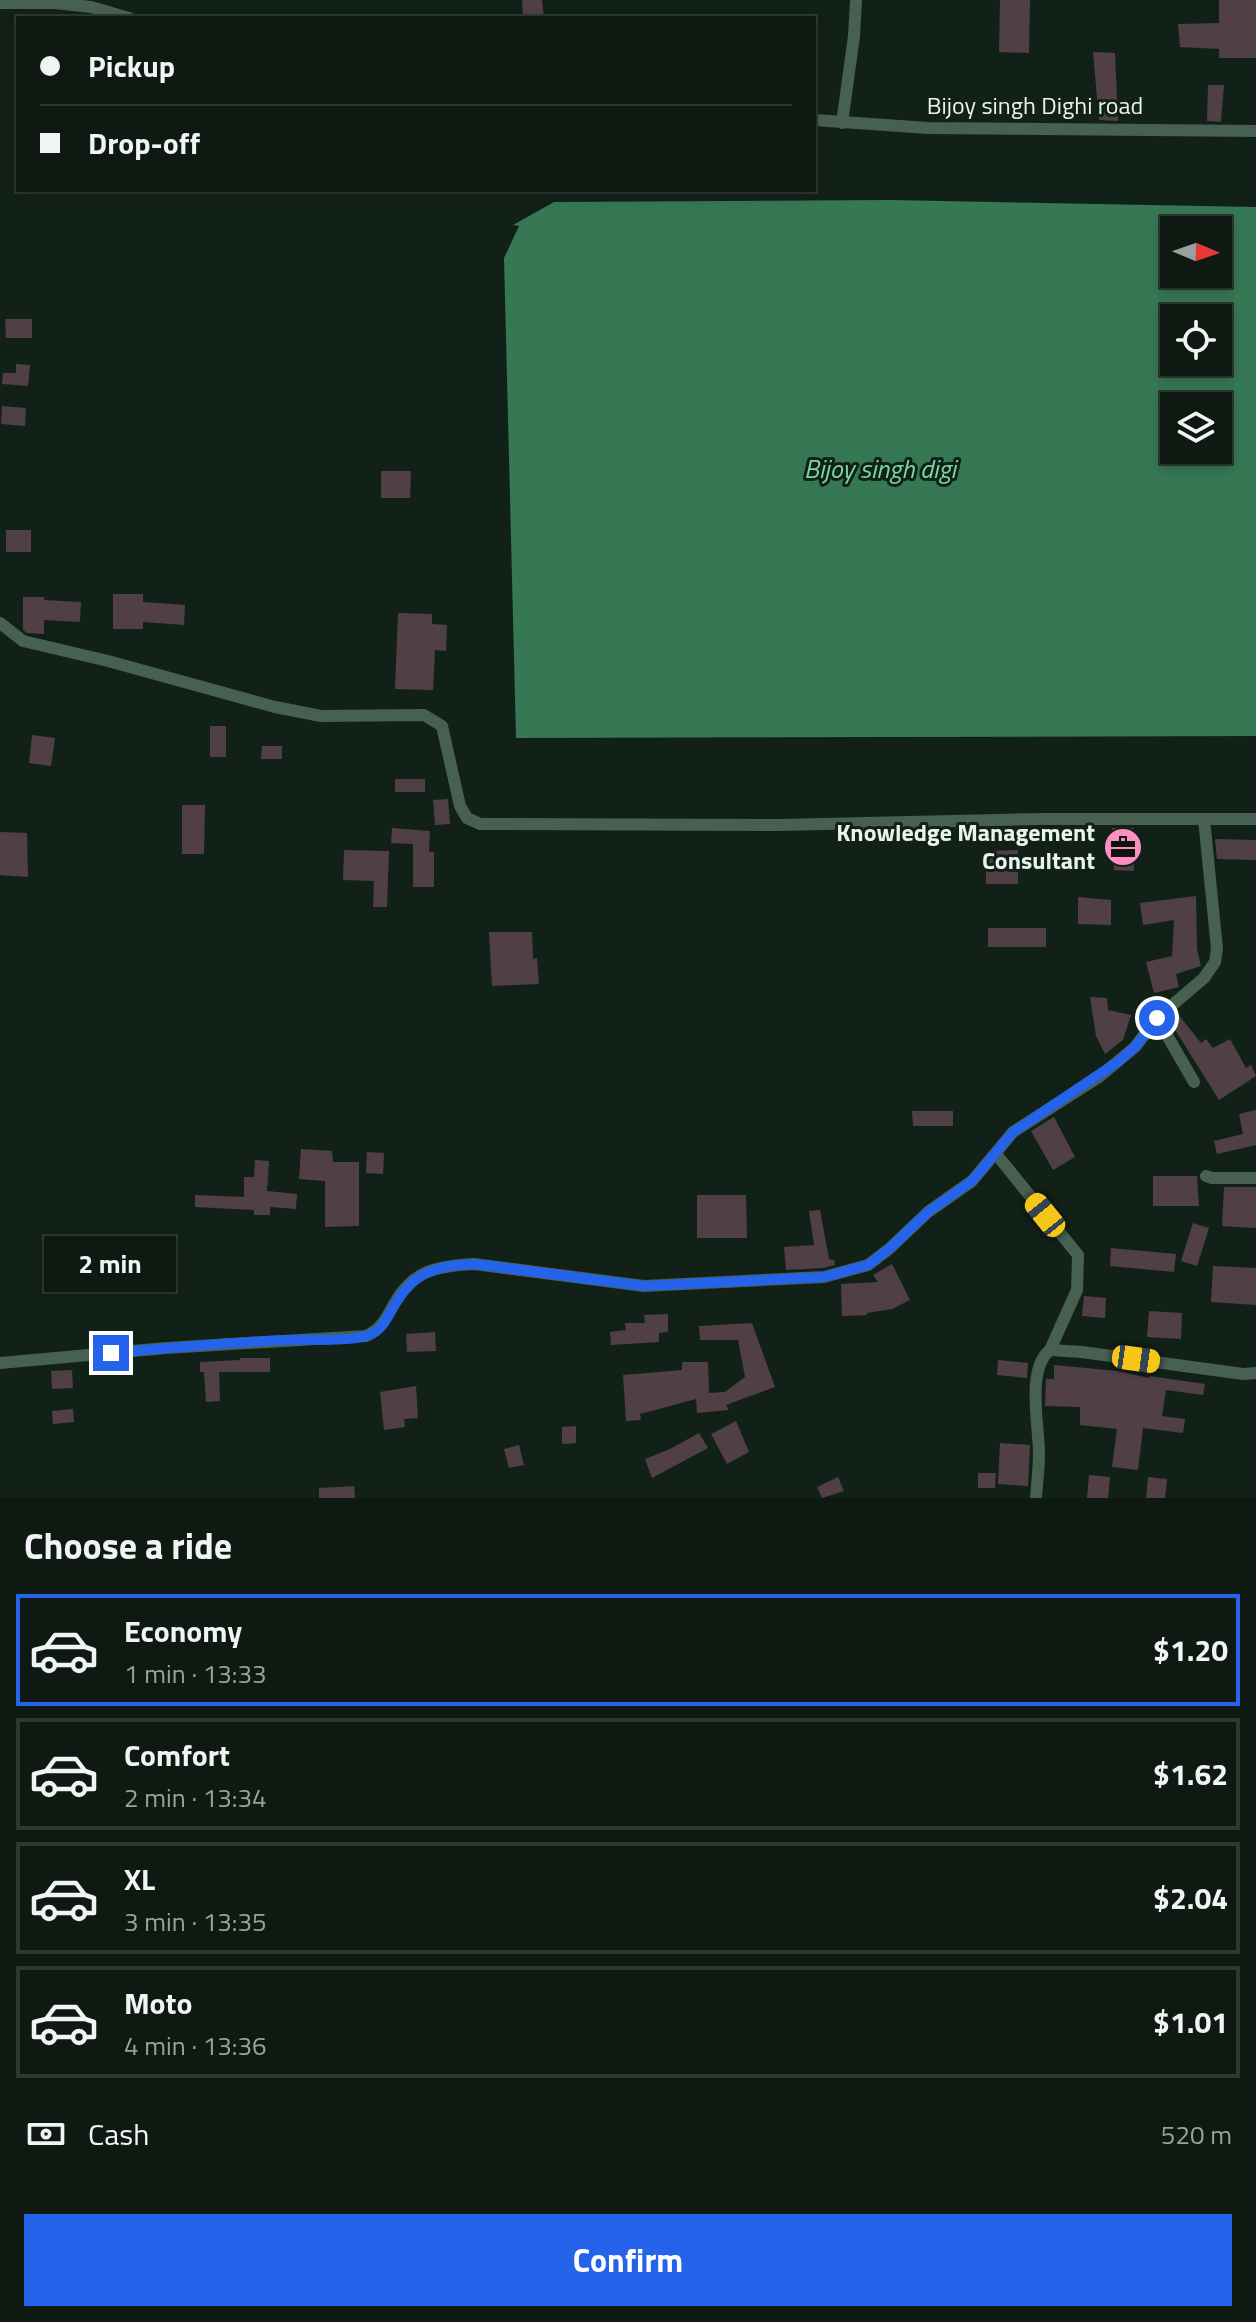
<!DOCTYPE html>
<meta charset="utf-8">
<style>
body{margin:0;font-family:"Titillium Web",sans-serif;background:#17221b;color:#f1f3f6;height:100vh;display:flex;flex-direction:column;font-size:30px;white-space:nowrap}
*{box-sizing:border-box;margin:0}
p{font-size:26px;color:#9ba09f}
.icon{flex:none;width:44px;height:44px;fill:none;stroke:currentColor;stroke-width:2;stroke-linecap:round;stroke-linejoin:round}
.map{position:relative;height:1498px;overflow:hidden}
.details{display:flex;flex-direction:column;background:#0e1912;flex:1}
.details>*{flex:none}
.guide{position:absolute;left:16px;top:16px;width:800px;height:176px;border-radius:0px;box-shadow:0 4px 12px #0003,0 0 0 2px #2e3832;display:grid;align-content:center;height:176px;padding:0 24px;background:#0e1912}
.needle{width:52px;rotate:92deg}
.controls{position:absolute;left:1160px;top:216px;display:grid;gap:16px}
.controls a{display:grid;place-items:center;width:72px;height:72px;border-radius:0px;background:#0e1912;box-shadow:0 4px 12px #0003,0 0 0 2px #2e3832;font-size:40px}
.end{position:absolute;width:36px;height:36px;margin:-18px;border:10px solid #2563eb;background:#fff;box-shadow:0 0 0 4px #fff}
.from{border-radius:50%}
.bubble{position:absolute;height:56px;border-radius:0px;background:#0e1912;box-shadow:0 4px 12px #0003,0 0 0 2px #2e3832;font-size:26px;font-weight:700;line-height:56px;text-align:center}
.car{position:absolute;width:24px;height:48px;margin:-24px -12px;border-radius:10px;box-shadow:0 0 6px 2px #0007;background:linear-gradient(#f5c518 24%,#345 0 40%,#f5c518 0 76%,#345 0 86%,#f5c518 0)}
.guide b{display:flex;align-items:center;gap:28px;height:76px;font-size:30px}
.guide b+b{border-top:2px solid #2e3832}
.guide i{width:20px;height:20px;background:#f1f3f6}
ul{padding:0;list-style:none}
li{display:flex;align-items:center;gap:24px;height:112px;margin:0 16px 12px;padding:0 8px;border:4px solid #2e3832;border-radius:0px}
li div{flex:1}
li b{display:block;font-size:30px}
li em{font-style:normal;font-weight:700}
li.active{border-color:#2563eb}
li>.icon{width:72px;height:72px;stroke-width:1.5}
h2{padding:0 24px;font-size:36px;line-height:96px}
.pay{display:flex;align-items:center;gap:20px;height:88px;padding:0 24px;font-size:30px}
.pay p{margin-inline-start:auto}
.primary-button{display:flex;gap:16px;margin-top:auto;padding:16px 24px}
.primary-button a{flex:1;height:92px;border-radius:0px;background:#2563eb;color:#fff;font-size:32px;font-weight:700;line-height:92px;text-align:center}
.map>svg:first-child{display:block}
</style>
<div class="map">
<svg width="1256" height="1498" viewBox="0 0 1256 1498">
<rect width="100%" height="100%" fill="#122118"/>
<path fill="#367754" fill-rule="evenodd" d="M891 200 1256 207V736L516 738 504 258 519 226 513 225 554 202ZM1174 230H1218V274H1174ZM1174 318H1218V362H1174ZM1174 406H1218V450H1174Z"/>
<g fill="#513f47">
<polygon points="522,0 542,0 544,18 523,18"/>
<polygon points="1000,0 1030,0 1029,53 999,52"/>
<polygon points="1219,0 1256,0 1256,58 1219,58 1219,49 1180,47 1178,24 1219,23"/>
<polygon points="1093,52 1115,53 1118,121 1099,120"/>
<polygon points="1208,85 1224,85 1221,122 1207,121"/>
<polygon points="5,319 32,319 32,338 6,338"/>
<polygon points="16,364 30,365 28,386 2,384 3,373 16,373"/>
<polygon points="2,406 26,408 25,426 1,424"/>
<polygon points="381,471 411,471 410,498 381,498"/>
<rect x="6" y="530" width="25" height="22"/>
<polygon points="113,594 143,594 143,602 185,605 184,625 143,622 143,629 113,629"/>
<polygon points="23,597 44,597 44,600 81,602 80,622 44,620 44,634 27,633 23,630"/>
<polygon points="398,613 432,614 432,624 447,625 446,651 435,650 433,690 395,689"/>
<rect x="210" y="726" width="16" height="31"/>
<polygon points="32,735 55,738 51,766 29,763"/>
<polygon points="262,746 282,746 282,759 261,759"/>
<rect x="395" y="779" width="30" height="13"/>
<polygon points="448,799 450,824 435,825 433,800"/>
<polygon points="182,805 205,805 204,854 182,854"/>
<polygon points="392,828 430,831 429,852 434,852 434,887 413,887 413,844 391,843"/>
<polygon points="1112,828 1133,828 1134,871 1114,870"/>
<polygon points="0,832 27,833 28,877 0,875"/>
<polygon points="1215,839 1256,840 1256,860 1217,859"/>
<polygon points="344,850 389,851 387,907 373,907 374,881 343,880"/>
<polygon points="1018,850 1018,884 986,884 986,851"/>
<polygon points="1196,896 1197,949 1201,966 1176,974 1179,987 1154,993 1146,962 1172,956 1174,920 1143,925 1140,903"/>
<polygon points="1078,897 1111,900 1111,925 1078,924"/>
<rect x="988" y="928" width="58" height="19"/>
<polygon points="489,932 532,932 533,959 537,958 539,984 492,986"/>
<polygon points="1090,997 1107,998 1108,1010 1131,1015 1123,1040 1105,1054 1096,1036"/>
<polygon points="1177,1013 1201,1043 1206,1039 1213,1048 1230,1039 1246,1068 1251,1065 1256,1076 1219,1100 1169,1020"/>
<polygon points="1256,1110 1256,1145 1217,1154 1214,1141 1243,1134 1239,1114"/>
<polygon points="912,1111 953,1111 953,1126 913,1126"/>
<polygon points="1054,1117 1075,1157 1053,1170 1031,1131"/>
<polygon points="301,1149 332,1151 333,1162 359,1162 359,1226 325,1227 325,1181 299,1179"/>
<polygon points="367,1152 384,1153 383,1174 366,1173"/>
<polygon points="255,1160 269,1161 267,1191 297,1194 296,1209 270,1207 270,1215 254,1215 254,1210 195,1207 195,1195 244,1197 244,1177 254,1177"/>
<polygon points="1153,1176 1197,1176 1199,1206 1153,1206"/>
<polygon points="1224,1187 1256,1187 1256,1228 1222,1226"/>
<polygon points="697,1195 746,1195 747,1238 697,1238"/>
<polygon points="820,1210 829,1259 834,1260 835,1265 823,1268 786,1270 784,1247 814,1245 809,1211"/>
<polygon points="1193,1223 1209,1228 1197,1266 1181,1261"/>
<polygon points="1111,1248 1176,1254 1174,1272 1110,1266"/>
<polygon points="892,1264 910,1300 892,1309 867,1313 867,1315 842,1316 841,1284 878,1282 873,1275"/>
<polygon points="1213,1266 1256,1268 1256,1305 1211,1302"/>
<polygon points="1084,1296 1106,1298 1105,1318 1082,1316"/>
<polygon points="1149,1311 1182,1313 1181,1339 1147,1337"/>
<polygon points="668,1314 668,1332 659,1333 659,1342 611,1345 610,1332 626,1330 625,1323 645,1323 644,1315"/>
<polygon points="752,1323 775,1387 726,1405 729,1410 697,1413 696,1399 640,1414 641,1420 626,1421 623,1375 682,1370 682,1362 708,1362 709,1393 725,1392 745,1377 738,1340 700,1340 699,1326"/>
<polygon points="435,1332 436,1351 407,1352 406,1334"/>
<polygon points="240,1358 270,1358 270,1372 219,1372 220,1401 206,1402 204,1372 200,1372 200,1362 240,1360"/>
<polygon points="998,1360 1028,1363 1027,1378 997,1375"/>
<polygon points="1054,1365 1118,1371 1149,1378 1149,1376 1205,1384 1203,1395 1166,1390 1162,1416 1185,1419 1183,1433 1143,1428 1138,1470 1112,1467 1117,1429 1080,1425 1080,1407 1045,1406 1046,1379 1054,1379"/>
<polygon points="72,1370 73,1388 52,1389 51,1371"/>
<polygon points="416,1386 418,1418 404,1419 405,1427 384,1430 380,1392"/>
<polygon points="73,1409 74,1422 53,1424 52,1411"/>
<polygon points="736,1421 749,1452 727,1464 711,1434"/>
<polygon points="576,1426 576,1443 562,1444 562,1427"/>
<polygon points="699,1433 708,1448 652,1478 645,1459 670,1449"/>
<polygon points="1000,1443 1030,1445 1028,1486 998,1484"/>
<polygon points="519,1445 524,1465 509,1468 504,1449"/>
<polygon points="978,1473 996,1473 995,1488 978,1488"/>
<polygon points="1089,1475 1110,1477 1108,1498 1087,1498"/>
<polygon points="838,1477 844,1491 822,1498 817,1487"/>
<polygon points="1148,1477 1167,1479 1165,1498 1146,1498"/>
<polygon points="354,1486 355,1498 319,1498 319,1488"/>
</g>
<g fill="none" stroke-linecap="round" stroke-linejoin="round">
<g stroke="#476051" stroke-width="12">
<polyline points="0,3 55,3 91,7 129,18"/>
<polyline points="814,120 928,128 1256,131"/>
<polyline points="842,123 854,36 856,0"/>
<polyline points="0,623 23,641 108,661 275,707 321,716 424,715 442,726 460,806 467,818 480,824 779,825 1042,819 1256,819"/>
<polyline points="1157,1018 1194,1082"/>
<polyline points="996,1154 1078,1255 1077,1290 1050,1350"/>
<polyline points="1206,1176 1212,1178 1256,1178"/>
<path d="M0 1363 166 1348 366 1336C381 1329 386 1319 394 1304 413 1270 437 1266 474 1264L644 1286 824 1277 868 1265 889 1249 928 1212 972 1181 1013 1132 1099 1077 1135 1047 1157 1018 1204 978 1215 962 1217 949 1204 819"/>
<path d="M1036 1498C1037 1483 1039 1468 1039 1454 1039 1425 1026 1369 1050 1350L1082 1352 1243 1374 1256 1373"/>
</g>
</g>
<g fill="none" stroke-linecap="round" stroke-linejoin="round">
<path stroke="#2563eb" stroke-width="10" d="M111 1353C168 1348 226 1343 283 1340 305 1339 351 1342 369 1335 380 1331 384 1323 390 1313 411 1274 429 1266 474 1264L644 1286 824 1277 868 1265 889 1249 928 1212 972 1181 1013 1132 1119 1061 1135 1047 1157 1018"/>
</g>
<defs>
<g id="office-disc" transform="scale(2)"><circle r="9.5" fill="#fc8fc2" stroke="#122118"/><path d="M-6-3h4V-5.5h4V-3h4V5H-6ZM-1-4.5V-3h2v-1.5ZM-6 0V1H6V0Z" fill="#111"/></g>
</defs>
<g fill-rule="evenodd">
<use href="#office-disc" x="1123" y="847"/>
</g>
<g text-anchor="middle" stroke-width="6" stroke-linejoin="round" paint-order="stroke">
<g font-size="24" fill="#e9f3ed" stroke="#122118">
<text x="1035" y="114">Bijoy singh Dighi road</text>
</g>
<g font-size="24" font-weight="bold" fill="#e9f3ed" stroke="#122118" text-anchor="end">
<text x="1095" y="841">Knowledge Management<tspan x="1095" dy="28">Consultant</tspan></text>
</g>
<g font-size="26" font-style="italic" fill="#78d6a1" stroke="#122118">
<text x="880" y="478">Bijoy singh digi</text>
</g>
</g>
</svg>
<div class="controls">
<a><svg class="needle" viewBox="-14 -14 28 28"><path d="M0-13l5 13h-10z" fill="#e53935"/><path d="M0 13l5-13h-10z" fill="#9ba09f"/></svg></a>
<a><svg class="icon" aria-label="locate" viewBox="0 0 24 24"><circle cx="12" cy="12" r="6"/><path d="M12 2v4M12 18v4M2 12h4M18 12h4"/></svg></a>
<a><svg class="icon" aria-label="layers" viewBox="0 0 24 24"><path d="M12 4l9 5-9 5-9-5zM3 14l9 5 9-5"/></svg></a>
</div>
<i class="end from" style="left:1157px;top:1018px"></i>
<i class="end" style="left:111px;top:1353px"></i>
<div class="bubble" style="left:44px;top:1236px;width:132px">2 min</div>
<i class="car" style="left:1045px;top:1215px;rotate:321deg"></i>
<i class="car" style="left:1136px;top:1359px;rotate:98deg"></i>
<div class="guide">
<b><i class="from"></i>Pickup</b>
<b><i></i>Drop-off</b>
</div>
</div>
<section class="details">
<h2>Choose a ride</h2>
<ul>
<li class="active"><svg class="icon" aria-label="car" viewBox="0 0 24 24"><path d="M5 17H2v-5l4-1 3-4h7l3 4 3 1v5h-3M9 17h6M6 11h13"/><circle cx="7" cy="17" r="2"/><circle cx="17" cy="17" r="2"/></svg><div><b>Economy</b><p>1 min · 13:33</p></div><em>$1.20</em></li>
<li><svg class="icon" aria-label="car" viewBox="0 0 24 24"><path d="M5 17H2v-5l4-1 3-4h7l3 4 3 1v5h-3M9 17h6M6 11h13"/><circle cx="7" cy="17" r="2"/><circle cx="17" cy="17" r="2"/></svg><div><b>Comfort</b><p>2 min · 13:34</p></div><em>$1.62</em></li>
<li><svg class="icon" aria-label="car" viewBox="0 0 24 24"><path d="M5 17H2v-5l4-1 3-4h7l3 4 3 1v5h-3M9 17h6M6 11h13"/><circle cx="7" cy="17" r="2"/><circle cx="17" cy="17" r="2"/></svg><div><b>XL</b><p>3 min · 13:35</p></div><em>$2.04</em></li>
<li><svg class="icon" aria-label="car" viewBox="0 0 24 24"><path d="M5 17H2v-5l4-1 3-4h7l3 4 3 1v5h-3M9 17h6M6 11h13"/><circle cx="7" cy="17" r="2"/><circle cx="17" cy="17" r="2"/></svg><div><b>Moto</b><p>4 min · 13:36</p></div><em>$1.01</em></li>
</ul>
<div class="pay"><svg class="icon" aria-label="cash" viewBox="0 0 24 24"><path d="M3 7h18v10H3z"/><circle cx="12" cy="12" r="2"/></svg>Cash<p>520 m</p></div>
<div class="primary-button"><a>Confirm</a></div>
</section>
